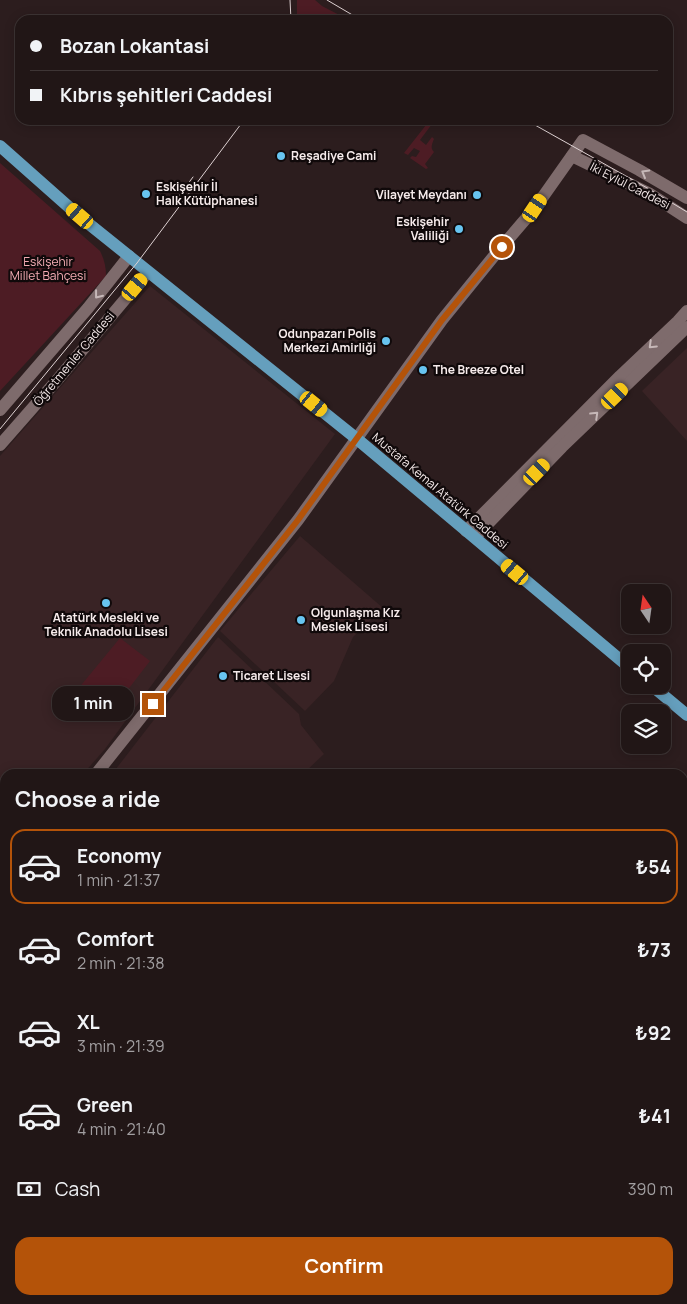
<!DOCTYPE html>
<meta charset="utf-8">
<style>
body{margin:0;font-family:Manrope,sans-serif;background:#2d2323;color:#f1f3f6;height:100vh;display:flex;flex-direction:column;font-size:19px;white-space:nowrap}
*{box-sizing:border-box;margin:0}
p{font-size:16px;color:#a29fa1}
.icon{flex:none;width:28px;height:28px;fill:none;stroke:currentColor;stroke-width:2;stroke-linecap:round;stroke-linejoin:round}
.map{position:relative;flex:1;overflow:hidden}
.details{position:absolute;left:0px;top:769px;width:688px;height:536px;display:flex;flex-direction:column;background:#211616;border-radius:15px 15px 0 0;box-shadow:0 2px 12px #0003,0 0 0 1px #3e3535}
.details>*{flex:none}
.hud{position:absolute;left:15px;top:15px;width:658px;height:110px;border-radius:15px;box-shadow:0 2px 12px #0003,0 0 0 1px #3e3535;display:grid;align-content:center;height:110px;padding:0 15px;background:#211616}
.needle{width:32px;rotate:347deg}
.buttons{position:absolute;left:621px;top:584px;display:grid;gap:10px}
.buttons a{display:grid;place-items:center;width:50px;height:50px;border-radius:10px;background:#211616;box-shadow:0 2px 12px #0003,0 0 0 1px #3e3535;font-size:25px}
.end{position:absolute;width:22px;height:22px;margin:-11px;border:6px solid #b45309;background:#fff;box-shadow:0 0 0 2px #fff}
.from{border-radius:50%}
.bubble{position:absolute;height:35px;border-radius:15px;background:#211616;box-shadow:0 2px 12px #0003,0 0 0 1px #3e3535;font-size:16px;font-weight:700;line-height:35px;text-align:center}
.car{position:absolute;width:15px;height:30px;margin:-15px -8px;border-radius:6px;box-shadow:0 0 4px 1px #0007;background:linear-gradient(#f5c518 24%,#345 0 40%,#f5c518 0 76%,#345 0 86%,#f5c518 0)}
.hud b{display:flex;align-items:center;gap:18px;height:48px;font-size:19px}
.hud b+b{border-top:1px solid #3e3535}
.hud i{width:12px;height:12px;background:#f1f3f6}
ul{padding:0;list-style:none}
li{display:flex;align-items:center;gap:15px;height:75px;margin:0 10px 8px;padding:0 5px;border:2px solid transparent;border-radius:15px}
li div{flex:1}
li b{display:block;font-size:19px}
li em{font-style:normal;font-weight:700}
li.selected{border-color:#b45309}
li>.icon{width:45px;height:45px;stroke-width:1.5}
h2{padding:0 15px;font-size:22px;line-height:60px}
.pay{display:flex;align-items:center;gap:12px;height:55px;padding:0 15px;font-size:19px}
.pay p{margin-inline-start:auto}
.cta{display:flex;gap:10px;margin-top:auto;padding:10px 15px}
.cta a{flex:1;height:58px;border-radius:15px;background:#b45309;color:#fff;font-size:20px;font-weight:700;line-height:58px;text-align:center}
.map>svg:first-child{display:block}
</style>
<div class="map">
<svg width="687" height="1304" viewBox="0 0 687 1304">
<rect width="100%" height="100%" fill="#2c1d1e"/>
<g fill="#392325">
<polygon points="150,286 335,434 105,749 83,774 5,774 5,790 0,782 0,456"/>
<polygon points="687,348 687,441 642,391"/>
<polygon points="300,536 383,608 353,637 334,681 305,711 220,631"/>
<polygon points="218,637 299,714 301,725 324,754 303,774 112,774"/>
<polygon points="5,948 5,1092 0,1093 0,949"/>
</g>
<g fill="#4d1c24">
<polygon points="297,0 315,0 322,6 349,20 297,20"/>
<path d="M430 120H435L420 140 426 145 432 137 434 139C432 144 430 148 434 152L425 164 428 168 426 169 410 158 412 156 416 157 420 151 414 148 408 155 404 153Z"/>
<path d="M0 163 100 251C104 259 106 266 106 276L0 391Z"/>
<polygon points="120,638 150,661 109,714 78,689"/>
</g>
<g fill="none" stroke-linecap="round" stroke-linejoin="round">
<g stroke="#7e6b6c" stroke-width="12">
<polyline points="572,156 650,194 687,218"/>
<polyline points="0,410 88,308 129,256"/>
<polyline points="0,445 58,379 148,272"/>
<polyline points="466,531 620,376 678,321 687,311"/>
<polyline points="475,537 562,447 687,327"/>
<polyline points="96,774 298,520 442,320 494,256 535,208 583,140 639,170 687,198"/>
</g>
<g stroke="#659fbd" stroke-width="12">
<polyline points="0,146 79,216 357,439 630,668"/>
<polyline points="651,685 687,715"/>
<polyline points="682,1074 687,1073"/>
<polyline points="682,1102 687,1101"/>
<polyline points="0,1257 5,1256"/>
<polyline points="682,1266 687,1259"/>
<polyline points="0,1289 5,1288"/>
<polyline points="656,1304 659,1300"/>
</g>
<g stroke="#ded2d3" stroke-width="1">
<polyline points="290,0 291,20"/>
<polyline points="327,0 361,20"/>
<polyline points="526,120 649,189 687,212"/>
<polyline points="172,205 193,177"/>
<polyline points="0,429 137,263 244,120"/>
</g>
</g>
<defs><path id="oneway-chevron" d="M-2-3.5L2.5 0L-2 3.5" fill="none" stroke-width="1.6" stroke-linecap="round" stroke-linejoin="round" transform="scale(1.25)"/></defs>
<g stroke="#c6b8b8">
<use href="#oneway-chevron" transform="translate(645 173) rotate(-150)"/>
<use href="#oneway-chevron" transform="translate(98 295) rotate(128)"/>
<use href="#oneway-chevron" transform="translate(652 345) rotate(136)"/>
<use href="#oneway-chevron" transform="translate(595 415) rotate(-44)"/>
</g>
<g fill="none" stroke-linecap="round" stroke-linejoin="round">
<polyline stroke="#b45309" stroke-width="6" points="153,704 298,520 442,320 502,247"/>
</g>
<g fill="#67c4f0" stroke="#10090a" stroke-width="2">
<circle cx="281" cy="156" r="5"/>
<circle cx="146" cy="194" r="5"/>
<circle cx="477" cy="195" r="5"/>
<circle cx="459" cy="229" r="5"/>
<circle cx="386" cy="341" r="5"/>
<circle cx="423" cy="370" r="5"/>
<circle cx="106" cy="603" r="5"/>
<circle cx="301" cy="620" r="5"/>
<circle cx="223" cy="676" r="5"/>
</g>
<g text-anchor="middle" stroke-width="4.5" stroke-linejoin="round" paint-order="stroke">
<g font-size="12" font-weight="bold" fill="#f6ebeb" stroke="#10090a" text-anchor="start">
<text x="291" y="160">Reşadiye Cami</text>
<text x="156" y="191">Eskişehir İl<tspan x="156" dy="14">Halk Kütüphanesi</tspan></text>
<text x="467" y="199" text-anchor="end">Vilayet Meydanı</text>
<text x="449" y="226" text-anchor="end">Eskişehir<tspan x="449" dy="14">Valiliği</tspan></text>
<text x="376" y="338" text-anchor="end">Odunpazarı Polis<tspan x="376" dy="14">Merkezi Amirliği</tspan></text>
<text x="433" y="374">The Breeze Otel</text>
<text x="311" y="617">Olgunlaşma Kız<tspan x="311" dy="14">Meslek Lisesi</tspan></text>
<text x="106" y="622" text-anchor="middle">Atatürk Mesleki ve<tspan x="106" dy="14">Teknik Anadolu Lisesi</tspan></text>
<text x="233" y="680">Ticaret Lisesi</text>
</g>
<g font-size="12" fill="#f6ebeb" stroke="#10090a">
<text transform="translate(630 186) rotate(27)" y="4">İki Eylül Caddesi</text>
<text transform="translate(74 359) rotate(-50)" y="4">Öğretmenler Caddesi</text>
<text transform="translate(440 491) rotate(40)" y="4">Mustafa Kemal Atatürk Caddesi</text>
</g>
<g font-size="12" fill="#f3acb3" stroke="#10090a">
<text x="48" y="266">Eskişehir<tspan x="48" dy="14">Millet Bahçesi</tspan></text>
</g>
</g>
</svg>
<div class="buttons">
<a><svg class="needle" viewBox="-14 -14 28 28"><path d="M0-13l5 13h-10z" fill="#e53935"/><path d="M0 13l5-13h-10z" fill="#a29fa1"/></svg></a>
<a><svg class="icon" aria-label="locate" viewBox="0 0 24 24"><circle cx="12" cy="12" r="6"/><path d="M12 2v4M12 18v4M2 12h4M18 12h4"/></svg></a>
<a><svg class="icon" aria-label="layers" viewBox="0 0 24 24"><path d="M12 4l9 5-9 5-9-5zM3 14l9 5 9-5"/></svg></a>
</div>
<i class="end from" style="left:502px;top:247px"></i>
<i class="end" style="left:153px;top:704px"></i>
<div class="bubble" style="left:52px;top:686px;width:82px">1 min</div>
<i class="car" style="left:535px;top:208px;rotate:34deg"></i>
<i class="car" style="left:80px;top:216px;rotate:311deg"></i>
<i class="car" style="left:135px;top:287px;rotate:40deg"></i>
<i class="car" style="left:615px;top:396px;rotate:46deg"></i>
<i class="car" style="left:314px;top:404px;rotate:129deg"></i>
<i class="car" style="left:537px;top:472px;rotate:44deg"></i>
<i class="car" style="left:515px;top:572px;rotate:310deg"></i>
<div class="hud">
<b><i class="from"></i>Bozan Lokantasi</b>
<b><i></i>Kıbrıs şehitleri Caddesi</b>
</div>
<section class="details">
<h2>Choose a ride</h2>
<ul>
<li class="selected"><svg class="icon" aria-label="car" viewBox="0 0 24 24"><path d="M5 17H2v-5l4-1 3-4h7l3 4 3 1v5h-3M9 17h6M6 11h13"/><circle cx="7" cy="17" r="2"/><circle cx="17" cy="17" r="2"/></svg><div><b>Economy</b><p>1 min · 21:37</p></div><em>₺54</em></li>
<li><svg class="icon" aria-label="car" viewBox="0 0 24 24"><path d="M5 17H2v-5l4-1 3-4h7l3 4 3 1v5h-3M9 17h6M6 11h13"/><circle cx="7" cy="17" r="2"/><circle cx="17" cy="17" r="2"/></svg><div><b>Comfort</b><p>2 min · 21:38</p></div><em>₺73</em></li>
<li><svg class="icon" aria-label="car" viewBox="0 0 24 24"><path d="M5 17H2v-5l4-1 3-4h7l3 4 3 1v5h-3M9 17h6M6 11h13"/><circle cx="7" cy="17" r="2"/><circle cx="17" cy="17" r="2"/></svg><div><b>XL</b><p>3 min · 21:39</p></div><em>₺92</em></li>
<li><svg class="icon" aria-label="car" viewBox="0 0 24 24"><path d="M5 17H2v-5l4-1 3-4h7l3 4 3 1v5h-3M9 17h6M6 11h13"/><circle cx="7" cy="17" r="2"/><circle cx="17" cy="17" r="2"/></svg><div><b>Green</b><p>4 min · 21:40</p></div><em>₺41</em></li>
</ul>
<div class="pay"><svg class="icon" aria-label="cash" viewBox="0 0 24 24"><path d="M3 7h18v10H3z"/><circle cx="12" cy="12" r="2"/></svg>Cash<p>390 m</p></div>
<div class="cta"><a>Confirm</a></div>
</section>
</div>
